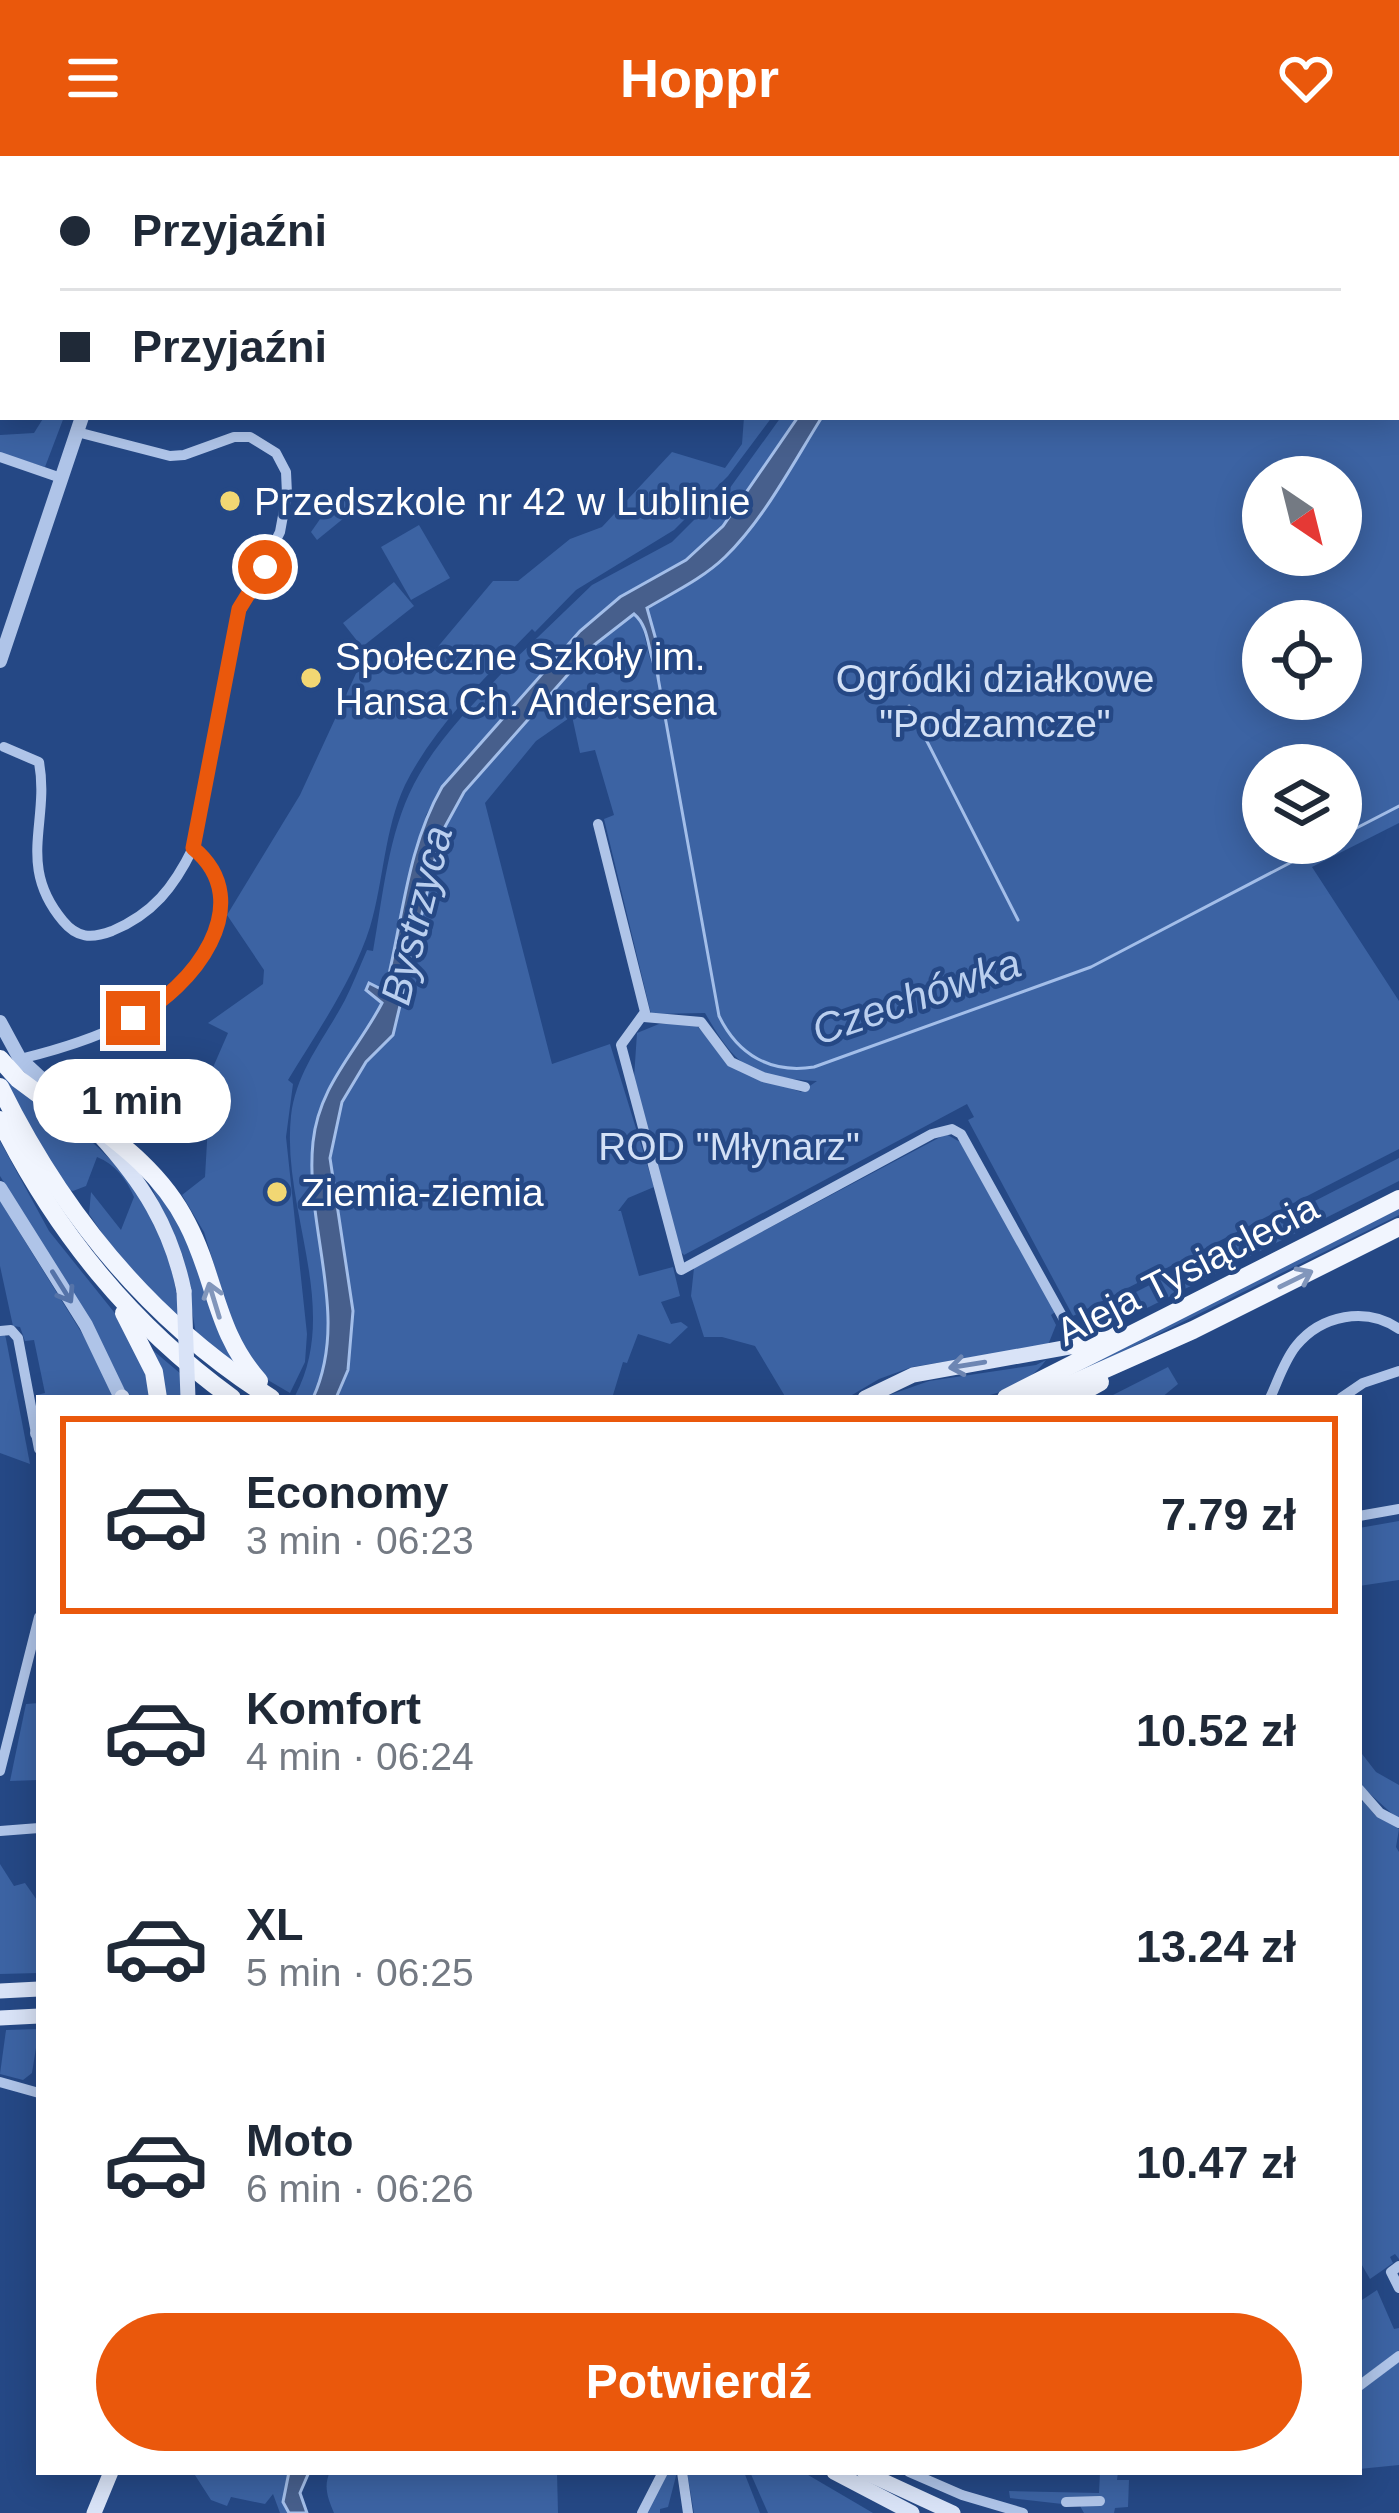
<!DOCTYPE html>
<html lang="pl">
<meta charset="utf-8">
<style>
body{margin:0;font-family:Arial,sans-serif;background:#f6f6f7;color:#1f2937;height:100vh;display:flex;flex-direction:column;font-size:45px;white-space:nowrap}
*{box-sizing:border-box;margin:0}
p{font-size:39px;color:#747a83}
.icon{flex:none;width:66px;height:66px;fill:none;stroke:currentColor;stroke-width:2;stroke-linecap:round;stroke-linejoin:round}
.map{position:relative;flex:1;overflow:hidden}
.side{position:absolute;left:36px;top:1239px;width:1326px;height:1080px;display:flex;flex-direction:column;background:#fff;border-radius:0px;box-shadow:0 6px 30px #0003}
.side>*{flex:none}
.top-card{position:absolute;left:0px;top:0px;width:1401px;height:264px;box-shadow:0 6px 30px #0003;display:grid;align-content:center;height:264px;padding:0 60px;background:#fff}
.needle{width:78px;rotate:145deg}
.controls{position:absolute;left:1242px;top:300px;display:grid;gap:24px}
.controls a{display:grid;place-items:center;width:120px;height:120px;border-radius:50%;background:#fff;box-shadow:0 6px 30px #0003;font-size:60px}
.end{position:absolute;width:54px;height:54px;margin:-27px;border:15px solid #ea580c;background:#fff;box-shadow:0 0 0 6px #fff}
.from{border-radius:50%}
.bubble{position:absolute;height:84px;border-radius:42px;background:#fff;box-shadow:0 6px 30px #0003;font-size:39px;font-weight:700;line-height:84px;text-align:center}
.top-card b{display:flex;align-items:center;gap:42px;height:114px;font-size:45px}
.top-card b+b{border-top:3px solid #e0e1e3}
.top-card i{width:30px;height:30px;background:#1f2937}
ul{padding:21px 0 0;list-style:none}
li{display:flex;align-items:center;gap:36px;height:198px;margin:0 24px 18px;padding:0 36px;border:6px solid transparent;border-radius:0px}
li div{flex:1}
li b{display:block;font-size:45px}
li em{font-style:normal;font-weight:700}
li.on{border-color:#ea580c}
li>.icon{width:108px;height:108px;stroke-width:1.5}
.button{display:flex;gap:24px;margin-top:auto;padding:24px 60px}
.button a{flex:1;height:138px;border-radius:72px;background:#ea580c;color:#fff;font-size:48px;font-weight:700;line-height:138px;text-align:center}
header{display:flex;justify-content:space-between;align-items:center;height:156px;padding:0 60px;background:#ea580c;color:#fff;font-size:54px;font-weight:700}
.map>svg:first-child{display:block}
</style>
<header><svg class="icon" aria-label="menu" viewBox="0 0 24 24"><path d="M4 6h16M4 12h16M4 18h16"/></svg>Hoppr<svg class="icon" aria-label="heart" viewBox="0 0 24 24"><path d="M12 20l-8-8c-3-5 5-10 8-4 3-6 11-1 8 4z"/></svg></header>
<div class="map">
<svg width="1399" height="2357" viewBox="0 0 1399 2357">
<rect width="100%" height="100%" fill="#254885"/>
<g fill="#3c63a3" fill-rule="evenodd">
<path d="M918 0H1399V667L1312 711 1399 845V993L1073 1160 968 964 974 961 967 948 684 1099 680 1095 634 922 637 877 659 868 693 866 739 915 801 936 817 925C751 921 738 914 705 857L651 858 604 663 614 659 595 594 580 597 572 560 536 585 485 647 552 908 610 888 654 1031 628 1042 618 1055H621L639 1120 673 1111 680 1140 661 1146 671 1168 681 1166 688 1171 670 1188 638 1178 627 1207 623 1206 613 1239 603 1242H336L348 1214 330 1002 342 946 366 906 393 879 441 678 464 636 594 489 634 458 640 461 650 503 658 517V491L647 451C741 405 768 346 822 261H1398V3H917ZM1263 321H1341V399H1263ZM1263 465H1341V543H1263ZM1263 609H1341V687H1263Z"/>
<polygon points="44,261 64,261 45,311 0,297 0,279 34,277"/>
<path d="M744 261H772L728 320 674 374 576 434 535 476 532 473C486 521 435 569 405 629 384 674 384 724 370 771 353 825 317 876 288 924L293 928 286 981 307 1178 305 1206 290 1237 261 1220 237 1184 204 1076 182 1039 205 1021 211 916 228 877 208 867 263 828 264 814 227 759 300 639 359 511 436 493 493 425H518L570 383 602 371 672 296 725 312 742 288Z"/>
<path d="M781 261H798L723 369 686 404 620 441 580 475 442 631 426 659 385 836 373 841 382 847C358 895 319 929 313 986 303 1072 351 1159 313 1242L295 1240C342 1152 281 1053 291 960 296 915 325 882 345 844 353 828 360 810 367 794L373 795C383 740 388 678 414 628 435 587 471 550 502 517H507L511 507 592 429 672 386 723 335 727 336Z"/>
<polygon points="348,343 355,353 317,384 311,376 325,356"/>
<polygon points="419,369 450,422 411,444 381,391"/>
<polygon points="394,426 414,450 362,491 343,467"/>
<path d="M0 912C99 990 166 1028 180 1164L115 1096 89 1058 91 1036 121 1074 134 1041C127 1024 115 1008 97 1001L86 1030 73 1035 66 1033 14 945Z"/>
<polygon points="946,978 960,986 1055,1156 1051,1159 1056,1169 1048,1189 912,1211 879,1223 847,1242 786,1242 755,1190 722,1181 704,1181 691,1140 694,1112"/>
<polygon points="0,985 49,1075 130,1176 155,1242 128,1242 90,1164 0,1020"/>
<polygon points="1399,1002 1399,1025 1149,1151 1099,1173 1078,1173 1081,1164"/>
<polygon points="142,1010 177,1061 241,1214 196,1178 183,1100"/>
<polygon points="0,1045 83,1179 115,1242 39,1242 39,1260 37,1239 45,1237 34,1184 25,1185 20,1171 13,1170 0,1110"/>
<polygon points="1399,1050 1399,1059 1053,1230 1051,1225"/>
<polygon points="5,1179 6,1183 30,1308 0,1297 0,1180"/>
<polygon points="149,1191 181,1218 181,1242 163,1242"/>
<path d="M1046 1204C1008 1255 937 1242 881 1242L929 1225 1036 1209Z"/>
<polygon points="1168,1211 1178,1228 1161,1242 1111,1240"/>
<polygon points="1399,1365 1399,1424 1359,1430 1359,1372"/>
<polygon points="39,1547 39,1624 10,1625 26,1548"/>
<polygon points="1359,1594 1376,1616 1399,1629 1399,1664 1359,1628"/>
<polygon points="1363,1645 1375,1659 1399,1673 1396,1691 1399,1696 1399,2103 1395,2098 1390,2101 1393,2107 1370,2123 1359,2104 1359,1649"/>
<polygon points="0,1708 14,1730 25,1727 39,1747 39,1817 0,1818"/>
<polygon points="39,1873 32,1917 23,1924 0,1918 6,1874"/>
<polygon points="1377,2134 1394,2173 1399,2172 1399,2196 1359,2224 1359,2146"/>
<polygon points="1399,2206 1399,2309 1359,2313 1359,2235"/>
<polygon points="193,2316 289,2316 283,2345 289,2357 280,2357 273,2338 265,2348 231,2341 227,2350 211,2344"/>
<path d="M330 2316H557L558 2357H334C328 2343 323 2330 330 2316Z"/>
<polygon points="667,2316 677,2316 668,2351 660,2353 660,2357 646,2357"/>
<polygon points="687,2316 744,2316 760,2357 694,2357"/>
<polygon points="750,2316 803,2316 873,2357 768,2357"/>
<polygon points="1100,2316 1118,2316 1117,2324 1129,2324 1128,2351 1115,2352 1114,2357 1084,2357 1080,2350 1010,2342 1009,2335 1099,2337"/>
</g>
<g fill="#475f8c" stroke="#a3bee9" stroke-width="3">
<path d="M798 261H822C793 307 765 362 725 401 702 423 674 436 647 452L658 491V518C647 499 651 472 634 458L594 489 464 636 441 678 393 879 366 906 342 946 330 1002 353 1155 348 1214 336 1242H313C351 1159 304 1072 313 986 319 929 357 895 382 847L366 834 369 827 385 835C403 765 406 694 442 631L580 475 620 441 686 404 723 370Z"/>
<polygon points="289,2316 309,2316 300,2337 307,2357 289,2357 283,2346"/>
</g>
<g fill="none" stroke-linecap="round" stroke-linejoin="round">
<g stroke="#a3bee9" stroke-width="3">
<polyline points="856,3 857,0"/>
<path d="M657 516 719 860C738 899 771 918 814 911L1091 811 1328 687"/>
<polyline points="909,550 1018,764"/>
<polyline points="1341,680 1399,650"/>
</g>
<g stroke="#afc4e8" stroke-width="10">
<polyline points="402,0 403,3"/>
<polyline points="474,0 476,3"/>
<polyline points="0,7 3,8"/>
<polyline points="0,301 61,322"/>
<path d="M4 591 39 606C50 666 16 709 63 765 77 782 91 783 112 775 153 758 174 731 193 692L237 462 280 376 287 338 286 316 276 297 250 281H234L184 299 170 300 77 276"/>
<polyline points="598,668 645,856 621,889 681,1114 932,978 952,973 961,978 1066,1167 1075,1190"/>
<polyline points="644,861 701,866 731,906 763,921 805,931"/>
<path d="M20 903C99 884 203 848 219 757 224 729 214 709 193 692"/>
<polyline points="0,1175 11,1174 18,1182 39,1293"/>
<path d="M1270 1242C1278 1225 1284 1205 1296 1190 1321 1159 1366 1150 1399 1173"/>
<polyline points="1341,1242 1363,1227 1399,1215"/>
<polyline points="1359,1360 1399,1353"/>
<polyline points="0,1615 39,1461"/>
<polyline points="1359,1633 1380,1657 1399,1667"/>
<polyline points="0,1675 39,1672"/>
<polyline points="0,1926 39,1937"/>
<polyline points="1399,2110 1391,2116 1399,2132"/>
<polyline points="1359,2230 1399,2200"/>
<polyline points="682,2316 688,2357"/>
<polyline points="909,2316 962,2339 1023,2357"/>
<polyline points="1066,2346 1100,2345"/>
<polyline points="642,2357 663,2316"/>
</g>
<g stroke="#afc4e8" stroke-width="14">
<polyline points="171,3 172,0"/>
<polyline points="0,505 82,261"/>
<polyline points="0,866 20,903 71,950"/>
<polyline points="0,1032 86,1169 121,1242"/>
<polyline points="37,1277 39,1277"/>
</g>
<g stroke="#d9e3f7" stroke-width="15">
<path d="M98 978C142 1026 171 1071 184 1135"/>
<polyline points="122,1241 122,1242"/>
<polyline points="865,1242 913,1219 1075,1190"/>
<polyline points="0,1835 39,1833"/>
<polyline points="0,1862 39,1860"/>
<polyline points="834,2316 912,2357"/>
<polyline points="864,2316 953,2357"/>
<polyline points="94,2357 111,2316"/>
</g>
<g stroke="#f1f5fe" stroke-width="18">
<polyline points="0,903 18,923 80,969"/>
<path d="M0 931C62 1057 151 1166 271 1242"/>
<path d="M71 950C116 984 161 1015 187 1067 216 1122 215 1176 259 1225"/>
<path d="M0 964C56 1076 130 1168 232 1242"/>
<polyline points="124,1157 154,1216 158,1242"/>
<polyline points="1075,1190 1116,1175"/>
<polyline points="1006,1242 1399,1043"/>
<polyline points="1040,1242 1193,1174 1399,1071"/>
<polyline points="1071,1242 1100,1226"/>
</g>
<polyline stroke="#d9e3f7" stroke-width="15" points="184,1135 188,1242"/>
</g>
<defs><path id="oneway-shaft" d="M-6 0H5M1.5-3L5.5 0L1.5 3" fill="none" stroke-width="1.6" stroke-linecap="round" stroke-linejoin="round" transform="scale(3)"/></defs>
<g stroke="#8196bb">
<use href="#oneway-shaft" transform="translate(1296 1123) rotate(-26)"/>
<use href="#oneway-shaft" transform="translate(214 1144) rotate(-107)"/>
</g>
<use stroke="#5573a8" href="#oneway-shaft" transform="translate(62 1131) rotate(58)"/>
<use stroke="#6d86b3" href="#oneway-shaft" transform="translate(967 1209) rotate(171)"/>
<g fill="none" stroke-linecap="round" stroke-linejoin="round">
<path stroke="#ea580c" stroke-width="15" d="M133 862C192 833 260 747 193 692L239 453 265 411"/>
</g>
<g fill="#f2d773" stroke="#254885" stroke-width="4.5">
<circle cx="230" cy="345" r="12"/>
<circle cx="311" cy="522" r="12"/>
<circle cx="277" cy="1036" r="12"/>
</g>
<g text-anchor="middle" stroke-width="9" stroke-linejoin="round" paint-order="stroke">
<g font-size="39" fill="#fff" stroke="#254885" text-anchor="start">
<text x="254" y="359">Przedszkole nr 42 w Lublinie</text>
<text x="335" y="514">Społeczne Szkoły im.<tspan x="335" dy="45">Hansa Ch. Andersena</tspan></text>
<text x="301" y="1050">Ziemia-ziemia</text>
</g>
<g font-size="39" fill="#d2e0f6" stroke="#254885">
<text x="995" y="536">Ogródki działkowe<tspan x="995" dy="45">"Podzamcze"</tspan></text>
<text x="729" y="1004">ROD "Młynarz"</text>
</g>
<g font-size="39" fill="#fff" stroke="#254885">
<text transform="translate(1187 1113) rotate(-27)" y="14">Aleja Tysiąclecia</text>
</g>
<g font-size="42" font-style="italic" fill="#bacfef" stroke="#254885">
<text transform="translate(416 759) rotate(-76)" y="15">Bystrzyca</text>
<text transform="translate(916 840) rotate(-19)" y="15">Czechówka</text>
</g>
</g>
</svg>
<div class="controls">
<a><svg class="needle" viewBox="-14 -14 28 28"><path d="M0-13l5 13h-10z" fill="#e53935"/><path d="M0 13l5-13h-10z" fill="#747a83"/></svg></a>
<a><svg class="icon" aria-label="locate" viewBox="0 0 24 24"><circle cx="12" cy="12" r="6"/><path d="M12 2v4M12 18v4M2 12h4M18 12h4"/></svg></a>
<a><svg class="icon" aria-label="layers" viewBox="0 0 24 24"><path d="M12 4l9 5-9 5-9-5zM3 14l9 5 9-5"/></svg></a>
</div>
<i class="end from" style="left:265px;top:411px"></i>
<i class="end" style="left:133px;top:862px"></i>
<div class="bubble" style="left:33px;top:903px;width:198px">1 min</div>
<div class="top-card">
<b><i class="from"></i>Przyjaźni</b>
<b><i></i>Przyjaźni</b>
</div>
<section class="side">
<ul>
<li class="on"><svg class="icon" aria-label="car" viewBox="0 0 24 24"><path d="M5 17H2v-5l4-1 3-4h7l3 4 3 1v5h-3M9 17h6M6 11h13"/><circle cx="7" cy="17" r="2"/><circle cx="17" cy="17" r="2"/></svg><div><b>Economy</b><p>3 min · 06:23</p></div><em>7.79 zł</em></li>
<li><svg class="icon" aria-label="car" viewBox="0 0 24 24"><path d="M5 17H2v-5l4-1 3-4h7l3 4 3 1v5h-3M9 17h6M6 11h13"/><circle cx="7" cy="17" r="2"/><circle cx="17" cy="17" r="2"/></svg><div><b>Komfort</b><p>4 min · 06:24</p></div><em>10.52 zł</em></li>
<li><svg class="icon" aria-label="car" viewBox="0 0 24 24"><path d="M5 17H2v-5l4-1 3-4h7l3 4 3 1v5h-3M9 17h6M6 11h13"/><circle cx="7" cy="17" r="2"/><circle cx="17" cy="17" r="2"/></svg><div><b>XL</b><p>5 min · 06:25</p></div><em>13.24 zł</em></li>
<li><svg class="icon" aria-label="car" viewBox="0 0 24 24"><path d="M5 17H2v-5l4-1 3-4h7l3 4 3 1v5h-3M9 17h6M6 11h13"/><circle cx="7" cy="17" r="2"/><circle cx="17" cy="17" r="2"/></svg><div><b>Moto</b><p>6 min · 06:26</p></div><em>10.47 zł</em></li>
</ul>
<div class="button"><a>Potwierdź</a></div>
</section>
</div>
